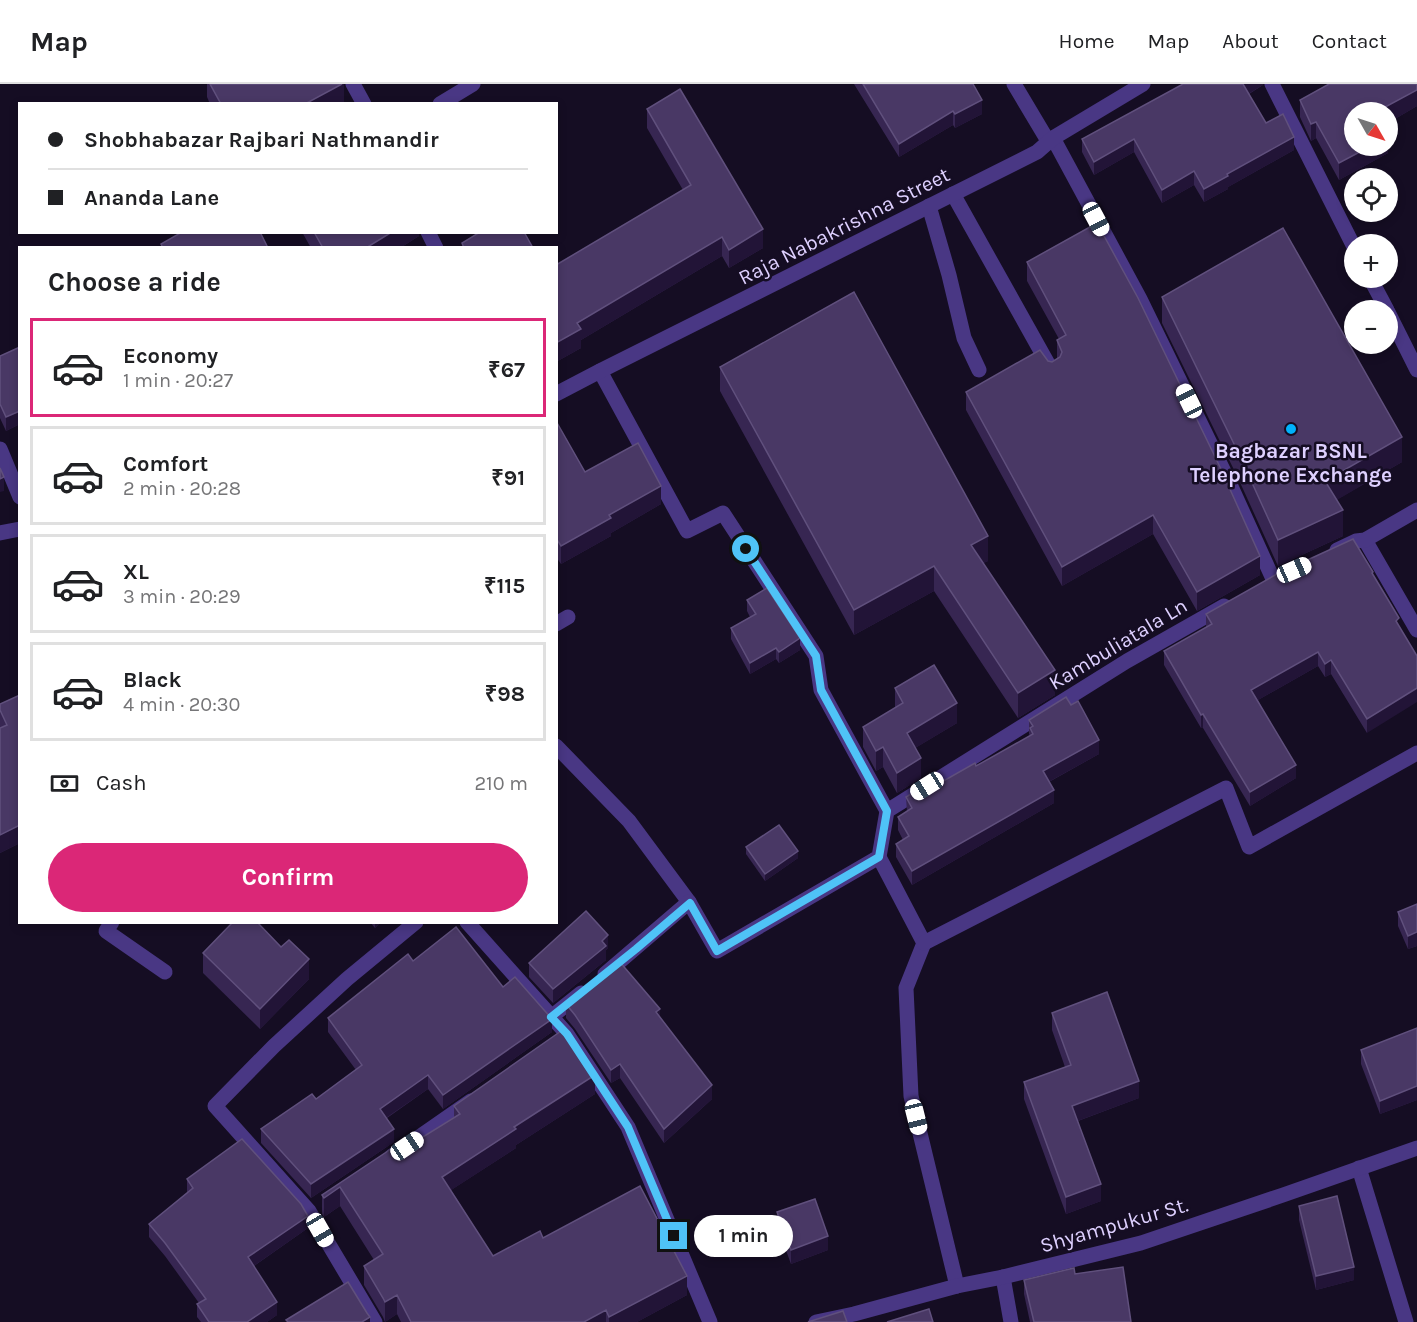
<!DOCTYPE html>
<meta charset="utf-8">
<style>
body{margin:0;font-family:Karla,sans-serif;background:#f2f2f2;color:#202124;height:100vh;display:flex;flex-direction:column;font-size:22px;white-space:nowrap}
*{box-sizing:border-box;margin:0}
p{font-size:20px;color:#757577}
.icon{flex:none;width:33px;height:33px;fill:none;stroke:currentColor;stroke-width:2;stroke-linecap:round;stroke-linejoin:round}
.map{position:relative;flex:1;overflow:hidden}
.panel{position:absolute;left:18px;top:162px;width:540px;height:678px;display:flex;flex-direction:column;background:#fff;border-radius:0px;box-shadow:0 3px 9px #0003}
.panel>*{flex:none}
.hud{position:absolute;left:18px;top:18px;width:540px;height:132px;border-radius:0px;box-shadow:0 3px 9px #0003;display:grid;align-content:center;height:132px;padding:0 30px;background:#fff}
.needle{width:39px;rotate:129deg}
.fabs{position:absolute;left:1344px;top:18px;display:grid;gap:12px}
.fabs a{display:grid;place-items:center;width:54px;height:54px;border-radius:50%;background:#fff;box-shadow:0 3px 9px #0003;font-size:30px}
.end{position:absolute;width:27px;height:27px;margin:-14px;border:8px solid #4fc3f7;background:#111;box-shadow:0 0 0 3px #111}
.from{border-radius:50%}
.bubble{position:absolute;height:42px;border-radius:21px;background:#fff;box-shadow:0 3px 9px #0003;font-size:20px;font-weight:700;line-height:42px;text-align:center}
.car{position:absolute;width:18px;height:36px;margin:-18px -9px;border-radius:8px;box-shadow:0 0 4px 2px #0007;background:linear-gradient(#fff 24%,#345 0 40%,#fff 0 76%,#345 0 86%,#fff 0)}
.hud b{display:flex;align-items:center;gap:21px;height:57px;font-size:22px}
.hud b+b{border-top:2px solid #e0e0e0}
.hud i{width:15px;height:15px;background:#202124}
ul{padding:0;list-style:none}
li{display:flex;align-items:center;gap:18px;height:99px;margin:0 12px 9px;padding:0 18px;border:3px solid #e0e0e0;border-radius:0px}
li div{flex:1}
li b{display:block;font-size:22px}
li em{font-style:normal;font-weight:700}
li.selected{border-color:#db2777}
li>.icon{width:54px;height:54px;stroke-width:1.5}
h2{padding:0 30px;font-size:27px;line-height:72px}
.pay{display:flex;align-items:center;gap:15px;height:66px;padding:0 30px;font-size:22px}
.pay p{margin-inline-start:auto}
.action{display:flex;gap:12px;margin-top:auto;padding:12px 30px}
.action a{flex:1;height:69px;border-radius:36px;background:#db2777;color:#fff;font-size:24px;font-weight:700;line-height:69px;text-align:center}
header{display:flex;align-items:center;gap:36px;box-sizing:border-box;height:84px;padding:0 30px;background:#fff;border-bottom:2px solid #e0e0e0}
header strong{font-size:28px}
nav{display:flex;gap:33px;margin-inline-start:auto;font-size:21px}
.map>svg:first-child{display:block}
</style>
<header>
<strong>Map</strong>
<nav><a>Home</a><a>Map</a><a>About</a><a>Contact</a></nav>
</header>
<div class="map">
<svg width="1417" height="1238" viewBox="0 0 1417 1238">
<rect width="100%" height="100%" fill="#150d23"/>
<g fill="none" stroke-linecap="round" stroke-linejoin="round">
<g stroke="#493784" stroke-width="15">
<polyline points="353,0 364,20"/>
<polyline points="1014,0 1048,57"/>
<polyline points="1272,0 1354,163"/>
<polyline points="440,20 473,0"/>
<polyline points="1053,54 1140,215 1229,398 1273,495"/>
<polyline points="953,110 1052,287"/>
<polyline points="929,122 949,191 964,254 979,286"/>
<polyline points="428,148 436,164"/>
<polyline points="1370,194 1387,226"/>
<polyline points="1388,228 1417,286"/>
<polyline points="600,287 687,447 723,429 816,572 821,606 887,727"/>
<polyline points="556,310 600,287 1037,68 1053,54 1143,0"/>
<polyline points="0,365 20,413"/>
<polyline points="0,449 20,445"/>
<polyline points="1365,456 1417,546"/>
<polyline points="1337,466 1356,457 1365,456 1417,426"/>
<polyline points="556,540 568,533"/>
<polyline points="556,662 629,737 689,818 717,867 879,773 887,727 1127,577 1224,522"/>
<polyline points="879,773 924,859 906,904 911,1012 957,1202"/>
<polyline points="112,838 106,847 165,888"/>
<polyline points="467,838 567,950 628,1043 710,1238"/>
<polyline points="924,859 1226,704 1249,763 1417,669"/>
<polyline points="605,890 689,818"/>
<polyline points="551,933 581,909"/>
<polyline points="392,1072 471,1017"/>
<polyline points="1359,1084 1406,1238"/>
<polyline points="1003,1193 1011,1238"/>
<polyline points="375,1238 309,1127 215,1022 274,962 347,895 416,838"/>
<polyline points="816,1238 854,1230 957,1202 1003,1193 1141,1159 1283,1111 1417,1064"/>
</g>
</g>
<g fill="#372652">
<polygon points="207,0 344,0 344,19 343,20 210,20 207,13"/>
<polygon points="854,0 973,0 982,30 955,44 953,41 899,73"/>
<polygon points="1417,0 1417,22 1388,39 1354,28 1388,69 1339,96 1316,54 1311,57 1300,33 1300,16"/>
<polygon points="1263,1 1249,10 1266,39 1294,66 1228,103 1228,105 1204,118 1194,101 1162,119 1134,68 1094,91 1082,68 1082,55"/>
<polygon points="647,25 763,164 729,184 722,172 581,256 581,264 556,278 683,106 647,44"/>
<polygon points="302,148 419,148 419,152 400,164 311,164"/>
<polygon points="1027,178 1260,491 1197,527 1153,450 1062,502 966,326 966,308 1048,277 1052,278 1057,275 1057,256 1059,255 1027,197"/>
<polygon points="1162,213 1402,378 1336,416 1343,452 1278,482 1238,394 1162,239"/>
<polygon points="20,263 20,340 6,347 0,334 0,272"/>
<polygon points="720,283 988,477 983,479 1055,611 1018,634 934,507 854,551 720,307"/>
<polygon points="556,337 585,388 661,420 611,449 611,452 561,480 556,473"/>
<polygon points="1373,488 1367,649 1331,590 1325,593 1318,582 1258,616 1296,694 1250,722 1203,644 1201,644 1164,581 1164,567 1206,543 1206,530"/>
<polygon points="747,516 800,566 779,579 776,575 750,590 731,555 731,544 750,533 747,527"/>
<polygon points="895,604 957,639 915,664 921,694 897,709 883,683 876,687 863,663 863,643 895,624"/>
<polygon points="20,611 20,759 0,769 0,620"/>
<polygon points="1029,636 1099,670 1049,698 1054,719 912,801 896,773 896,760 903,756 898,746 898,733 907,728 906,713 933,703 976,682 1030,652 1029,650"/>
<polygon points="746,763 798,774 765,797 746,770"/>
<polygon points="1417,820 1417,862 1408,865 1398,842 1398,828"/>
<polygon points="370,838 381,838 375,844"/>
<polygon points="608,864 606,866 606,876 553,919 529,893 529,879"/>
<polygon points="203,869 309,895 260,945 203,889"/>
<polygon points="413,877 503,903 552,948 443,1025 428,1005 387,1034 394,1058 311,1114 261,1059 261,1045 316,1015 356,986 328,948 328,934"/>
<polygon points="566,920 660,933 712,1015 664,1059 620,994 611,999 575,945 566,934"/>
<polygon points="1052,929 1139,1014 1078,1037 1101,1117 1066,1130 1024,1015 1024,998 1065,983 1052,946"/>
<polygon points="1417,944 1417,1016 1380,1030 1361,980 1361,966"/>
<polygon points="595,1010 516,1061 516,1064 451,1106 493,1172 543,1154 687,1211 637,1238 401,1238 397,1230 385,1238 383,1233 364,1201 364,1182 374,1176 340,1122 324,1133 322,1130 322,1111 410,1061 454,1033 454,1022"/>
<polygon points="187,1095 308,1144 254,1182 277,1231 267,1238 201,1238 197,1233 197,1220 199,1219 165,1172 149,1153 149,1140 187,1109"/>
<polygon points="1299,1122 1354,1196 1316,1206 1299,1136"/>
<polygon points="777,1128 828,1166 791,1180 777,1142"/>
<polygon points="1075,1190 1131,1238 1030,1238 1024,1210 1024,1196"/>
</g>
<g fill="#221437">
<polygon points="342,0 344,0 344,19 343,20 305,20"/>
<polygon points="1243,0 1263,0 1263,1 1243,13"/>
<polygon points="1417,6 1417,22 1388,39 1388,28 1376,28"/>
<polygon points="982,16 982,30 955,44 955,30"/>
<polygon points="953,27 953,41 899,73 899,60"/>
<polygon points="1316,38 1316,54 1311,57 1311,40"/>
<polygon points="1388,52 1388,69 1339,96 1339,79 1371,62 1388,62"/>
<polygon points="1294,53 1294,66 1228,103 1228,105 1204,118 1204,105 1227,90"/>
<polygon points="1134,55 1134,68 1094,91 1094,78"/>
<polygon points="1194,87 1194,101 1162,119 1162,106"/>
<polygon points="763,145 763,164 729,184 729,166"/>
<polygon points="392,148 419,148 419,152 400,164 366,164"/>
<polygon points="722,153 722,172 581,256 581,264 556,278 556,259 577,239"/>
<polygon points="20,327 20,340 6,347 6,333"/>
<polygon points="1402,353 1402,378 1325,423 1325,397"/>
<polygon points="4,393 4,407 0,408 0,395"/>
<polygon points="661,402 661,420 611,449 611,452 561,480 561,462 609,431"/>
<polygon points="1343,426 1343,452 1278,482 1278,456"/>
<polygon points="1153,431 1153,450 1062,502 1062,483"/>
<polygon points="988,452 988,477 971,486 971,461"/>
<polygon points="1260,472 1260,491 1197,527 1197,508"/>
<polygon points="934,482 934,507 854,551 854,526"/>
<polygon points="800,554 800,566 779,579 779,568"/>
<polygon points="776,564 776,575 750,590 750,579"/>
<polygon points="1318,568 1318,582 1251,620 1251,606"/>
<polygon points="1331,576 1331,590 1325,593 1325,580"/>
<polygon points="1055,586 1055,611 1018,634 1018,609"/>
<polygon points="1417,604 1417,618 1367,649 1367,635"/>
<polygon points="957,619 957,639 907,669 907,649"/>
<polygon points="1203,630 1203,644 1201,644 1201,631"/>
<polygon points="1099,656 1099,670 1043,701 1043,687"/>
<polygon points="883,663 883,683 876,687 876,667"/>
<polygon points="921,674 921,694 897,709 897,689"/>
<polygon points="1296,681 1296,694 1250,722 1250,708"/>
<polygon points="1054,706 1054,719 912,801 912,787"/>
<polygon points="20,741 20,759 0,769 0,751"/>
<polygon points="798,767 798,774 765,797 765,790"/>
<polygon points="375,838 381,838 375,844"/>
<polygon points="1417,848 1417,862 1408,865 1408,852"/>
<polygon points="608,851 608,864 606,866 606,876 553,919 553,905"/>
<polygon points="309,875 309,895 260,945 260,925"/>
<polygon points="660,925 660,939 656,928"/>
<polygon points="552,935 552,948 443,1025 443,1011"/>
<polygon points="620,980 620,994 611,999 611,986"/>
<polygon points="428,991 428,1005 380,1038 380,1025"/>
<polygon points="595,991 595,1010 516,1061 516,1064 442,1112 442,1093 514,1043"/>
<polygon points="1139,997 1139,1014 1072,1039 1072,1022"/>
<polygon points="712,1001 712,1015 664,1059 664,1045"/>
<polygon points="1417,1002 1417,1016 1380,1030 1380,1017"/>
<polygon points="394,1045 394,1058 311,1114 311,1100"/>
<polygon points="1101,1100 1101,1117 1066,1130 1066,1113"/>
<polygon points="340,1103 340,1122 324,1133 324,1114"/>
<polygon points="308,1132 308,1144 248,1186 248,1173"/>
<polygon points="828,1152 828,1166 791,1180 791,1166"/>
<polygon points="1354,1183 1354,1196 1316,1206 1316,1192"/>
<polygon points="687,1192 687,1211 637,1238 609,1238 609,1233"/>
<polygon points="397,1211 397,1230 385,1238 385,1218"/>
<polygon points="277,1218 277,1231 267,1238 247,1238"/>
<polygon points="606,1226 606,1238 584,1238"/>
<polygon points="370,1233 370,1238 362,1238"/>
</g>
<g fill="#493865" stroke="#60507d" stroke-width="1.5">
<polygon points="210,0 342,0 305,20 221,20"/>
<polygon points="863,0 973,0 982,16 955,30 953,27 899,60"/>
<polygon points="1183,0 1243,0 1266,39 1283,30 1294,53 1227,90 1228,92 1204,105 1194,87 1162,106 1134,55 1094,78 1082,55"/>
<polygon points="1329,0 1417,0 1417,6 1376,28 1354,28 1354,62 1371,62 1339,79 1316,38 1311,40 1300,16"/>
<polygon points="680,5 763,145 729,166 722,153 577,239 581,245 556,259 556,181 691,101 647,25"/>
<polygon points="1097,139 1138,214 1220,383 1260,472 1197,508 1153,431 1062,483 966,308 1040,266 1048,277 1052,278 1060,273 1062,268 1057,256 1066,251 1027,178"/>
<polygon points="1283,144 1402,353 1325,397 1343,426 1278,456 1238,368 1162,213"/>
<polygon points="182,148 260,148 268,164 163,164 161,160"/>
<polygon points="314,148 392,148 366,164 323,164"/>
<polygon points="480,148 524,148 533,164 464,164 462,159"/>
<polygon points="854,208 988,452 971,461 1055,586 1018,609 934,482 854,526 720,283"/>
<polygon points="20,263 20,327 6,333 0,320 0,272"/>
<polygon points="556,337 585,388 638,359 661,402 609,431 611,434 561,462 556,454"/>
<polygon points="0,384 4,393 0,395"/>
<polygon points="1353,455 1373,488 1372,489 1399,534 1396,537 1417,572 1417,604 1367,635 1331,576 1325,580 1318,568 1251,606 1296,681 1250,708 1203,630 1201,631 1164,567 1212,540 1206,530 1277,490"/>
<polygon points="767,504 800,554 779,568 776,564 750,579 731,544 756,530 747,516"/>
<polygon points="934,581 957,619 907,649 921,674 897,689 883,663 876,667 863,643 903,619 895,604"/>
<polygon points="20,611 20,741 0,751 0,644 7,641 0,626 0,620"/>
<polygon points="1066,613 1071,621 1078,617 1099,656 1043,687 1054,706 912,787 896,760 909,752 898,733 912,724 906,713 930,698 933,703 975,679 976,682 1033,650 1030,644 1033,642 1029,636"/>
<polygon points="779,741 798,767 765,790 746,763"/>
<polygon points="1417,820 1417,848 1408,852 1398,828"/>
<polygon points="586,827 608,851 602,857 606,862 553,905 529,879"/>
<polygon points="233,838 257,838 281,863 289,856 309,875 260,925 203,869"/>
<polygon points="456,843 503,903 515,893 552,935 443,1011 428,991 380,1025 394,1045 311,1100 261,1045 312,1010 316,1015 362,981 328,934 408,870 413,877"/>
<polygon points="619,877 660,925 656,928 712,1001 664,1045 620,980 611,986 575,931 566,920"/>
<polygon points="1107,908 1139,997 1072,1022 1101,1100 1066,1113 1024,998 1071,981 1052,929"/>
<polygon points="1417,944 1417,1002 1380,1017 1361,966"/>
<polygon points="564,945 595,991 514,1043 516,1045 442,1093 493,1172 540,1147 543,1154 640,1102 687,1192 609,1233 606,1226 584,1238 411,1238 397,1211 385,1218 383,1214 364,1182 383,1170 340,1103 324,1114 322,1111 406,1055 410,1061 460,1030 454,1022"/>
<polygon points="242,1055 301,1120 308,1132 248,1173 277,1218 247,1238 209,1238 197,1220 206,1215 165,1159 149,1140 193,1104 187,1095"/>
<polygon points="1337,1112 1354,1183 1316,1192 1299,1122"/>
<polygon points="815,1115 828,1152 791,1166 777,1128"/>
<polygon points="1123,1183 1131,1238 1034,1238 1024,1196 1074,1184 1075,1190"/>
<polygon points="348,1198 367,1229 370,1233 362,1238 288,1238 286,1236"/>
<polygon points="929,1225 933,1238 887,1238"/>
<polygon points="843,1227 847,1238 808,1238"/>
</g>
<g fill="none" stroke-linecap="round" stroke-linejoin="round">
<polyline stroke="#4fc3f7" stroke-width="8" points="674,1152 628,1043 567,950 551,933 636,865 690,819 717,867 879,773 887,727 821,606 816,572 746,465"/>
</g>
<circle fill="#00b1fb" stroke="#150d23" stroke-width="2" cx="1291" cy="345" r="6"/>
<g text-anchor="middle" stroke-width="5" stroke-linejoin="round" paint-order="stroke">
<g font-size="21" fill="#ded0ff" stroke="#150d23">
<text transform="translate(844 142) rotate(-27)" y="7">Raja Nabakrishna Street</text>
<text transform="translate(1118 560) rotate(-31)" y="7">Kambuliatala Ln</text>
<text transform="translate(1114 1141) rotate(-16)" y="7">Shyampukur St.</text>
</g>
<g font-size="21" font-weight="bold" fill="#ded0ff" stroke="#150d23">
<text x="1291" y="374">Bagbazar BSNL<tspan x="1291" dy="24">Telephone Exchange</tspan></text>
</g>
</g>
</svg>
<div class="fabs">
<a><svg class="needle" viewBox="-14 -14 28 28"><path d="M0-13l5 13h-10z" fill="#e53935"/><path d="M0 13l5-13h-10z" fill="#757577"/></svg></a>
<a><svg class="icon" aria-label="locate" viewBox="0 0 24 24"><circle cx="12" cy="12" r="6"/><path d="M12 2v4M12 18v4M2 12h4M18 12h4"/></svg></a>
<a>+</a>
<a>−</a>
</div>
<i class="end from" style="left:746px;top:465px"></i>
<i class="end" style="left:674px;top:1152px"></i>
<div class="bubble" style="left:694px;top:1131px;width:99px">1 min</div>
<i class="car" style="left:1096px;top:135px;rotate:152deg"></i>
<i class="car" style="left:1189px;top:317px;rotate:334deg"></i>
<i class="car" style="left:1294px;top:486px;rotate:66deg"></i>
<i class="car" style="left:927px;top:702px;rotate:238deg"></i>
<i class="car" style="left:916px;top:1033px;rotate:166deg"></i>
<i class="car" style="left:407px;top:1062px;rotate:56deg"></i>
<i class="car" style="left:320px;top:1146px;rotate:150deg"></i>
<div class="hud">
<b><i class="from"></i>Shobhabazar Rajbari Nathmandir</b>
<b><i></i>Ananda Lane</b>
</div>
<section class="panel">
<h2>Choose a ride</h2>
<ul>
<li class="selected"><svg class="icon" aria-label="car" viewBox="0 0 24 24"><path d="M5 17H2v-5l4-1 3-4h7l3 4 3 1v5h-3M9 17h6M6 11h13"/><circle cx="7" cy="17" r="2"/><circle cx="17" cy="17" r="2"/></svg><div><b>Economy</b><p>1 min · 20:27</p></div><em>₹67</em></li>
<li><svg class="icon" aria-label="car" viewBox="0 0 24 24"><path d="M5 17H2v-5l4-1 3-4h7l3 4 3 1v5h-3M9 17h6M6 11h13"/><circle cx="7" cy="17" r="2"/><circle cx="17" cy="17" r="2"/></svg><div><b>Comfort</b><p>2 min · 20:28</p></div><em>₹91</em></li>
<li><svg class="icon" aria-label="car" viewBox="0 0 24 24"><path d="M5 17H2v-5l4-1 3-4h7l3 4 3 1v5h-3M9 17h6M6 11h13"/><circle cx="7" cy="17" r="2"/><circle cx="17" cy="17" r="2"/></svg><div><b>XL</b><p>3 min · 20:29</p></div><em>₹115</em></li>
<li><svg class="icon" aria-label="car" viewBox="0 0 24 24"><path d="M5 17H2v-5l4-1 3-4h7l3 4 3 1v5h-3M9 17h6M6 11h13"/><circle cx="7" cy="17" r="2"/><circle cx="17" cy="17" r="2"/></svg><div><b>Black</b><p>4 min · 20:30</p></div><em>₹98</em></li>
</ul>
<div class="pay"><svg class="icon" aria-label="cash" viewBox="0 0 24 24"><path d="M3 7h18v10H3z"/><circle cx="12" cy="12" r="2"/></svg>Cash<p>210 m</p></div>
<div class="action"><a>Confirm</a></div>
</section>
</div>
